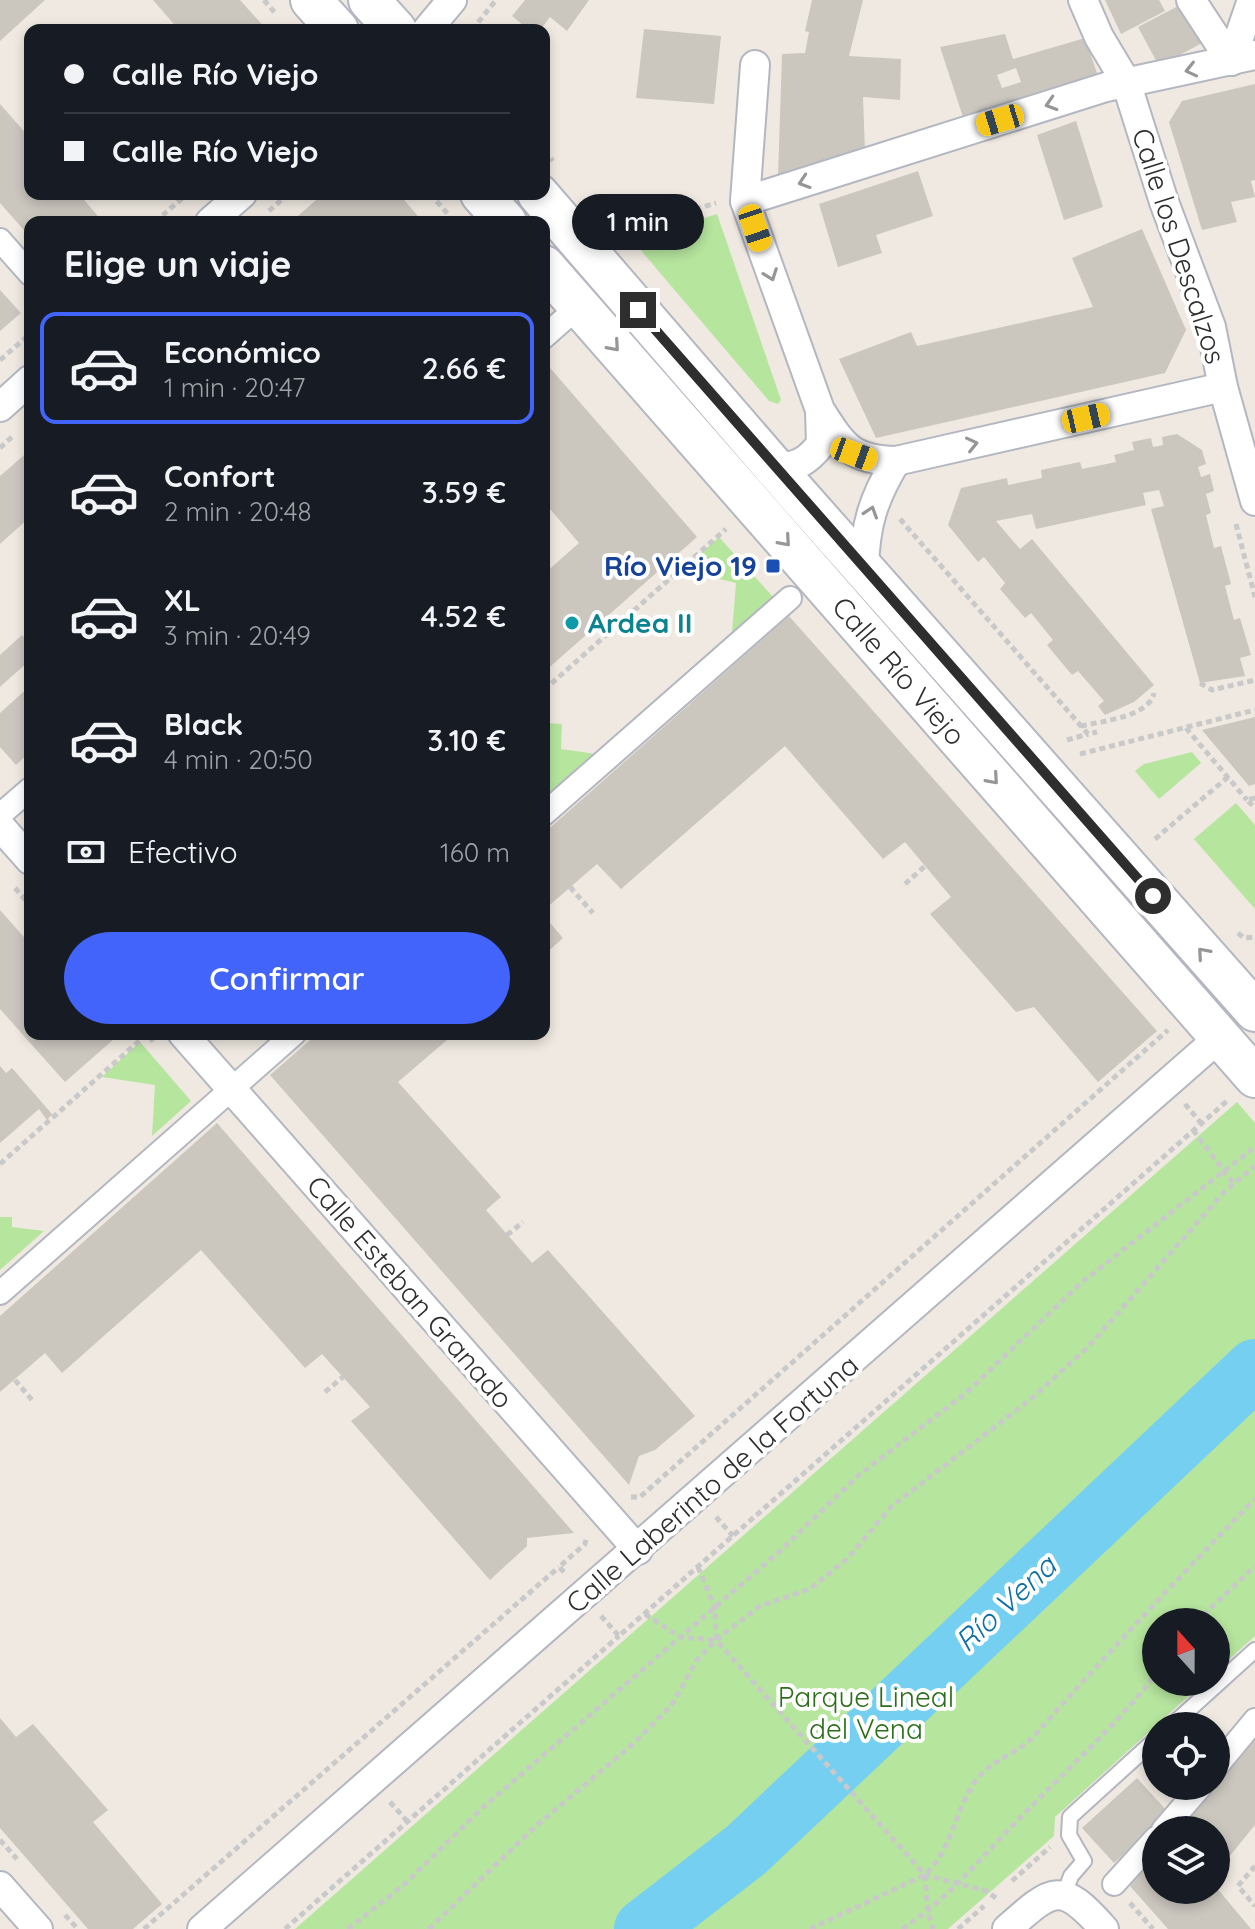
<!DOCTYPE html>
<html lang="es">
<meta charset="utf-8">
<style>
body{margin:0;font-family:Quicksand,sans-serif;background:#242831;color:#f1f3f6;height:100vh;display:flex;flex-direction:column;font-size:30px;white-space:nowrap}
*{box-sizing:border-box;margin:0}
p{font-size:26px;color:#9ea1a6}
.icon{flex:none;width:44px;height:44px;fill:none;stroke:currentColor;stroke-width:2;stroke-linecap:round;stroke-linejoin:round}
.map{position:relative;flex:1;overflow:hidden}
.drawer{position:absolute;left:24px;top:216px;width:526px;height:824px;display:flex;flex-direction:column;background:#171b24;border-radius:16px;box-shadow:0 4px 12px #0003}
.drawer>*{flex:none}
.guide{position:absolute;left:24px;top:24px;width:526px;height:176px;border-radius:16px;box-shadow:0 4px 12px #0003;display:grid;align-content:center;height:176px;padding:0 40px;background:#171b24}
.needle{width:52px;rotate:339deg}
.fabs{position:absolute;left:1142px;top:1608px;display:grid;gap:16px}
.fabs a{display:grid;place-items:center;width:88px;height:88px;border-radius:50%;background:#171b24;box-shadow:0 4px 12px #0003;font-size:40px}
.end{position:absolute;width:36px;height:36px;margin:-18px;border:10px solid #2e2e2e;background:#fff;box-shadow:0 0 0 4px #fff}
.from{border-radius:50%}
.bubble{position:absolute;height:56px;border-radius:28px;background:#171b24;box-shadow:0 4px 12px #0003;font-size:26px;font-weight:600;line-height:56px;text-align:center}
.car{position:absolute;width:24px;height:48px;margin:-24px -12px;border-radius:10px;box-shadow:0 0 6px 2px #0007;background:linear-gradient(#f5c518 24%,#345 0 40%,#f5c518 0 76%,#345 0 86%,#f5c518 0)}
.guide b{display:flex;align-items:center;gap:28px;height:76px;font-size:30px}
.guide b+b{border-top:2px solid #363941}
.guide i{width:20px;height:20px;background:#f1f3f6}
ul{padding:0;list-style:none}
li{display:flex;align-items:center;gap:24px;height:112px;margin:0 16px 12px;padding:0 24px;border:4px solid transparent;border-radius:16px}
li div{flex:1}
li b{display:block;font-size:30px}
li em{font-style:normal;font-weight:600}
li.active{border-color:#4264fb}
li>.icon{width:72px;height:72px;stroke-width:1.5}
h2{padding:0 40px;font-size:36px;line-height:96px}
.pay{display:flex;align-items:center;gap:20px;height:88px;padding:0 40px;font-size:30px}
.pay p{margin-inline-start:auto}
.button{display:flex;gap:16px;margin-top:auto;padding:16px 40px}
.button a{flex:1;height:92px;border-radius:48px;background:#4264fb;color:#fff;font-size:32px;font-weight:600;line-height:92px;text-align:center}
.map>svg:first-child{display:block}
</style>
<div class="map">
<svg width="1255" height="1929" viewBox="0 0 1255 1929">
<rect width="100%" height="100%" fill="#efe9e1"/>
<g fill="#b6e59e">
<polygon points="717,214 781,400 778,404 769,401 633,241"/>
<polygon points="719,537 774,598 732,633 736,583 682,570"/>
<polygon points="874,603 1184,953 1176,959 868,608"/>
<polygon points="544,723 562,724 561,749 596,754 544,798"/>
<polygon points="1192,752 1201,763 1159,799 1135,771 1144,764"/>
<polygon points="1236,803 1255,825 1255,909 1194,839"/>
<polygon points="140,1042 191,1101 152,1136 155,1085 102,1077"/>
<polygon points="1237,1102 1255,1123 1255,1636 1216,1671 1216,1622 1156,1622 1156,1682 1204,1682 1055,1817 1054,1836 948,1929 295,1929"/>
<polygon points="0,1217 12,1217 12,1227 44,1231 0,1270"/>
</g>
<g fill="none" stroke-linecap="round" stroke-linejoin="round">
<polyline stroke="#75cff0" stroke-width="60" points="644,1929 746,1850 1255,1369"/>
</g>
<g fill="#cbc7bf" fill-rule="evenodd">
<polygon points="0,0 45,0 0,41"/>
<polygon points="153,0 240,0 267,30 179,30"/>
<polygon points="525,0 589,0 567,31 550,17 540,30 529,30 512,16"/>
<polygon points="812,0 863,0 849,56 901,59 900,100 863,97 865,151 778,177 782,54 805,53 809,32 805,31"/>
<polygon points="1105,0 1159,0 1165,11 1121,34"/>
<polygon points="1184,3 1204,42 1159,66 1138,27"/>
<polygon points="644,29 721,36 714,104 636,98"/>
<path d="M1005 34 1013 59 1085 38 1098 76 964 120 940 47ZM1016 68 1021 82 1002 88 997 75Z"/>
<polygon points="1255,84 1255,180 1251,181 1255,197 1231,202 1237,222 1202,230 1169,122 1182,101"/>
<polygon points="0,104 30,138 30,194 79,194 103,222 30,222 30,237 0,203"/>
<polygon points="1076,121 1103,207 1064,220 1037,135"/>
<polygon points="918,171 933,216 876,235 882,253 838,267 819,204"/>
<polygon points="323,194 399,194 423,222 291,222"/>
<polygon points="1142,229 1186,330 1165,373 876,438 839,359 911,332 917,346 1093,307 1072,258"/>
<polygon points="0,290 21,313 0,331"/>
<polygon points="544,361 697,537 544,672 544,574 579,543 544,502"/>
<polygon points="1177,434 1202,450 1206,464 1198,467 1201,477 1210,474 1214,491 1206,494 1211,513 1206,515 1214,548 1221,546 1231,584 1225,586 1234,620 1240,618 1251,655 1240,658 1245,676 1200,683 1151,509 1164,506 1159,490 1143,493 1146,505 1036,529 1032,514 996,521 1020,549 1032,539 1154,685 1134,702 1105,715 1098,706 1104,701 1078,671 1072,675 1047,645 1053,640 1031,613 1025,618 1000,589 1005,583 984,557 978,562 948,525 961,488 1007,478 1008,485 1042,478 1041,470 1080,462 1082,469 1116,462 1114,455 1134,450 1132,442 1151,438 1153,447 1163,445 1162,437"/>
<polygon points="30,450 30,517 0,544 0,476"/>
<polygon points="789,616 1157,1031 1098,1082 1034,1007 1016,1012 930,914 951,897 905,842 883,859 785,746 621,889 597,864 544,910 544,833"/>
<polygon points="22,635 30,643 30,660 0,687 0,655"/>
<polygon points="30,686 30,752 16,765 0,747 0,713"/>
<polygon points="1255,717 1255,784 1249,786 1202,730"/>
<polygon points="0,910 30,944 30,1034 110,1034 114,1039 65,1082 0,1009"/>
<polygon points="544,916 563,938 544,955"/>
<polygon points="317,1034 454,1034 398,1082 501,1197 486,1210 532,1263 548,1250 695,1416 655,1450 639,1456 629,1485 270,1075"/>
<polygon points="0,1066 6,1073 12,1068 52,1114 47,1120 39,1109 0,1143"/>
<polygon points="217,1123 398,1331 574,1533 527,1538 527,1546 490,1580 351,1421 370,1407 322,1354 305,1368 201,1250 62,1373 45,1353 0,1392 0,1316"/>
<polygon points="0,1718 16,1737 33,1724 108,1810 93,1822 162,1904 133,1929 88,1929 0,1828"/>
<polygon points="1255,1734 1255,1825 1216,1873 1216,1830 1176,1830 1212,1786 1216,1786 1216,1781"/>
<polygon points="1137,1778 1169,1813 1114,1863 1082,1828"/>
<polygon points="1156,1854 1156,1890 1216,1890 1216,1887 1251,1929 1168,1929 1130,1886"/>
</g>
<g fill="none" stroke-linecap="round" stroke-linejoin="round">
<g stroke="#b4b7c1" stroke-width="18">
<g id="service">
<polyline points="1171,1726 1255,1650"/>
<polyline points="1064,1895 1071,1876 1084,1861 1069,1835 1070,1817 1156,1739"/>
</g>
</g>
<g stroke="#b4b7c1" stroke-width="26">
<g id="pedestrian">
<polyline points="0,240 30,274"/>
<polyline points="544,337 579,306"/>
<polyline points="544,814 790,598"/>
<polyline points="0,815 30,789"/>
<polyline points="0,1293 294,1034"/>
<polyline points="1216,1767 1255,1720"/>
<polyline points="1163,1830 1201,1786"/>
<polyline points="1114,1884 1156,1838"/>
</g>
</g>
<g stroke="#b4b7c1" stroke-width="32">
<g id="minor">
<polyline points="1083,0 1099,37 1126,82 1164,202 1211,327 1223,387 1255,501"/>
<polyline points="1191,0 1231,61"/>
<polyline points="427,30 452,0"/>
<polyline points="1231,61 1252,0"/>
<path d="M755 65 745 201 820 410C843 446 851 460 896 461L1223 387"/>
<polyline points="745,201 1106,87 1255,55"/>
<polyline points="210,222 242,194"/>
<polyline points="0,407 30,380"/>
<path d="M774 467C796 468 807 462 821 444L820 411"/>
<path d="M864 569C865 525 873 499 896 461"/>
<polyline points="0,826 30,860"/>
<polyline points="183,1034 638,1550"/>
<polyline points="0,1886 38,1929"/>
<polyline points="202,1929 1220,1037"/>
<path d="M1007 1929C1053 1888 1061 1880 1104 1929"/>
</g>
</g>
<g stroke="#b4b7c1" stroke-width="44">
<g id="secondary">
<polyline points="311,0 338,30"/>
<polyline points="369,0 396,30"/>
<polyline points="481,194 506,222"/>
<polyline points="538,194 792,488 1255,1011"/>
<polyline points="544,266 1255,1077"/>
</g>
</g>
<g stroke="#c9c9c9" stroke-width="5" stroke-dasharray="6 4" stroke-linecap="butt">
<polyline points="264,0 276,14"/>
<polyline points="472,30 496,0"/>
<polyline points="544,151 553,161"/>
<polyline points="430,194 448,214"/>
<polyline points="269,211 288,194"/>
<polyline points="155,222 187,194"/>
<polyline points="619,233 716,203"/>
<polyline points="0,360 30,334"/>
<polyline points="0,448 14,435"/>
<polyline points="900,519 1088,734 1097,732"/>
<polyline points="1236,524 1255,597"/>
<polyline points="1200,683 1212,690 1255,680"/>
<polyline points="544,690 726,529"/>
<path d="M1081 726C1102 721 1149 717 1154 693"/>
<polyline points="1186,728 1247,800"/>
<polyline points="1067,740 1088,734"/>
<polyline points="1080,754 1255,710"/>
<polyline points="1255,798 1247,800 1255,808"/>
<polyline points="1155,839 1228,777"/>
<polyline points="905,884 925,866"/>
<polyline points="570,887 593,913"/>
<polyline points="15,888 30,905"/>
<polyline points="1238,933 1244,938 1255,937"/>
<polyline points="1185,1104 1201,1123"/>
<polyline points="1193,1130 1234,1184"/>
<polyline points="0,1164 147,1034 154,1042"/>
<polyline points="507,1235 523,1222"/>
<polyline points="15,1380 32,1400"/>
<polyline points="325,1392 343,1377"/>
<polyline points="631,1497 640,1497 1168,1030"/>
<polyline points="716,1517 733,1536"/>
<polyline points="698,1567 715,1608 716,1640 925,1875 986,1891 996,1898"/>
<polyline points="564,1572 559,1567 585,1544 587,1536"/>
<polyline points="645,1614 680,1637 715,1640"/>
<polyline points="601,1616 619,1636 1228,1100"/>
<polyline points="1196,1622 1255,1566"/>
<polyline points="390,1802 408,1822"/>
<polyline points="0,1840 17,1859"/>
<polyline points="1255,1866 1238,1886 1255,1906"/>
<polyline points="925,1875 928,1912 933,1929"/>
<polyline points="1012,1881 1050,1847"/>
<polyline points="1130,1903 1153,1929"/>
<polyline points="65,1915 78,1929"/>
<polyline points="144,1929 559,1567"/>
<polyline points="285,1929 619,1636"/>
<polyline points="348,1929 406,1883 480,1810 779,1552 859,1475 965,1394 1082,1282 1255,1147"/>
<polyline points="429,1929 536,1826 632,1745 671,1706 697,1660 716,1640 760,1606 810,1589 847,1559 891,1507 1031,1399 1088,1347 1225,1191 1255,1166"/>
<path d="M810 1929 925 1875C952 1849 954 1814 973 1785 990 1758 1017 1755 1034 1736 1106 1655 1180 1576 1255 1499"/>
<path d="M902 1929C950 1898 982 1856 1022 1816 1067 1769 1116 1726 1156 1674"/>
<polyline points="958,1929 984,1906"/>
</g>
<use href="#service" stroke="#fff" stroke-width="14"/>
<use href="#pedestrian" stroke="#fff" stroke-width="22"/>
<use href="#minor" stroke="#fff" stroke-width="28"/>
<use href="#secondary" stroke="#fff" stroke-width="40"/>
</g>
<defs><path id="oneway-chevron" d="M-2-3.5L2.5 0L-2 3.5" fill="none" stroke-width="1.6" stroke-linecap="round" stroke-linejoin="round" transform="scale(2)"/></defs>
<g stroke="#969696">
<use href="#oneway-chevron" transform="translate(1191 70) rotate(167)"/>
<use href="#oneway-chevron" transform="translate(1051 104) rotate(163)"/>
<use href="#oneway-chevron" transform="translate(804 182) rotate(162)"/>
<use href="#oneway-chevron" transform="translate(771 275) rotate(70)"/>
<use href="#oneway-chevron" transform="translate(614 346) rotate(49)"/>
<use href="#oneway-chevron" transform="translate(972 444) rotate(-13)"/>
<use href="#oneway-chevron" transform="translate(871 512) rotate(-72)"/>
<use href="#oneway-chevron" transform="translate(785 541) rotate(49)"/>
<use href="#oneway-chevron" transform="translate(993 779) rotate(49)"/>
<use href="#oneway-chevron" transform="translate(1203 953) rotate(-131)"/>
</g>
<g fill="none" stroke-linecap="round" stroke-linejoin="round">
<polyline stroke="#2e2e2e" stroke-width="10" points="638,310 1153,896"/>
</g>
<rect fill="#1a4fb4" stroke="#fff" stroke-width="3" x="765" y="558" width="16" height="16" rx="4"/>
<circle fill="#0f9aa8" stroke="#fff" stroke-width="3" cx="572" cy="623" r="8"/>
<g text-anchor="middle" stroke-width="8" stroke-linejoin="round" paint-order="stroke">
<g font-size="28" fill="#2e2e2e" stroke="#fff">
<text transform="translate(1179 246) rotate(72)" y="10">Calle los Descalzos</text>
<text transform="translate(899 671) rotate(49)" y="10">Calle Río Viejo</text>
<text transform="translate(410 1292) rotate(49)" y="10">Calle Esteban Granado</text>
<text transform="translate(712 1484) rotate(-41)" y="10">Calle Laberinto de la Fortuna</text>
</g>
<g font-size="28" font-weight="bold" fill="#164399" stroke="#fff" text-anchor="end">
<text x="757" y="576">Río Viejo 19</text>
</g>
<g font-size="28" font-weight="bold" fill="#0d838f" stroke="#fff" text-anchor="start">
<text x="588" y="633">Ardea II</text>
</g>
<g font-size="28" fill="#2c6e1b" stroke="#fff">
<text x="866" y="1707">Parque Lineal<tspan x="866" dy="32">del Vena</tspan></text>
</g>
<g font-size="30" font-style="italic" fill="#0d6fa3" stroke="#fff">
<text transform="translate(1006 1604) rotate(-43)" y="10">Río Vena</text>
</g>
</g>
</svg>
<div class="fabs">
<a><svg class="needle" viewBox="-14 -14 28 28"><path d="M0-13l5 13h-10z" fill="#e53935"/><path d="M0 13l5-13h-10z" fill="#9ea1a6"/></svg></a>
<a><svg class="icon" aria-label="locate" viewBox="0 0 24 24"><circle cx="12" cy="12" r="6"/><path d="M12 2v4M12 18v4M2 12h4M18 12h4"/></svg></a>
<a><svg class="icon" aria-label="layers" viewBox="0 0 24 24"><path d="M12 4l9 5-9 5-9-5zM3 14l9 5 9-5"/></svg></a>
</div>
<i class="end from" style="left:1153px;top:896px"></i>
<i class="end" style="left:638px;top:310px"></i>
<div class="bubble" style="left:572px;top:194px;width:132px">1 min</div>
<i class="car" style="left:1000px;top:120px;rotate:253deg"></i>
<i class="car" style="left:755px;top:228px;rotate:161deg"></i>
<i class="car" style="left:1086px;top:418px;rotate:77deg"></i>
<i class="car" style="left:854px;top:454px;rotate:110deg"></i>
<div class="guide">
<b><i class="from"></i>Calle Río Viejo</b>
<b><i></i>Calle Río Viejo</b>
</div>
<section class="drawer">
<h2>Elige un viaje</h2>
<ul>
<li class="active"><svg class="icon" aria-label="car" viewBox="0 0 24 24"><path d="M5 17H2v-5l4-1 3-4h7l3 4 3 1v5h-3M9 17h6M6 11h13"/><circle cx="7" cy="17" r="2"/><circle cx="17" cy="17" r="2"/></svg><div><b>Económico</b><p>1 min · 20:47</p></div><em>2.66 €</em></li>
<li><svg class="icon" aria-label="car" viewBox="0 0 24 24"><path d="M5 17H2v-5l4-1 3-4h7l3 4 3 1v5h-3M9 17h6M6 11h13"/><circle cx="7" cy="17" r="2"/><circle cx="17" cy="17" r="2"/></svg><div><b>Confort</b><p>2 min · 20:48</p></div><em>3.59 €</em></li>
<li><svg class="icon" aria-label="car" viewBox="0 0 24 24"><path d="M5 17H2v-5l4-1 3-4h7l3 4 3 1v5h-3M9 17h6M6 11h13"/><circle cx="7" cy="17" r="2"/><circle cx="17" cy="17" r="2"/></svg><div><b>XL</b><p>3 min · 20:49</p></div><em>4.52 €</em></li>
<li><svg class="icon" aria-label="car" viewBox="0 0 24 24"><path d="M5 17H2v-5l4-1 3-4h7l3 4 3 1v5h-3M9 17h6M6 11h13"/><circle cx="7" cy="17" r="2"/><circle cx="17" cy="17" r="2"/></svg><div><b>Black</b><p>4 min · 20:50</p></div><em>3.10 €</em></li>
</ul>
<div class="pay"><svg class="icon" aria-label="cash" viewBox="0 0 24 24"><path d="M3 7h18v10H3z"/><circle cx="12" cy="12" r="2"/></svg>Efectivo<p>160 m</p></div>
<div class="button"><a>Confirmar</a></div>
</section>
</div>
